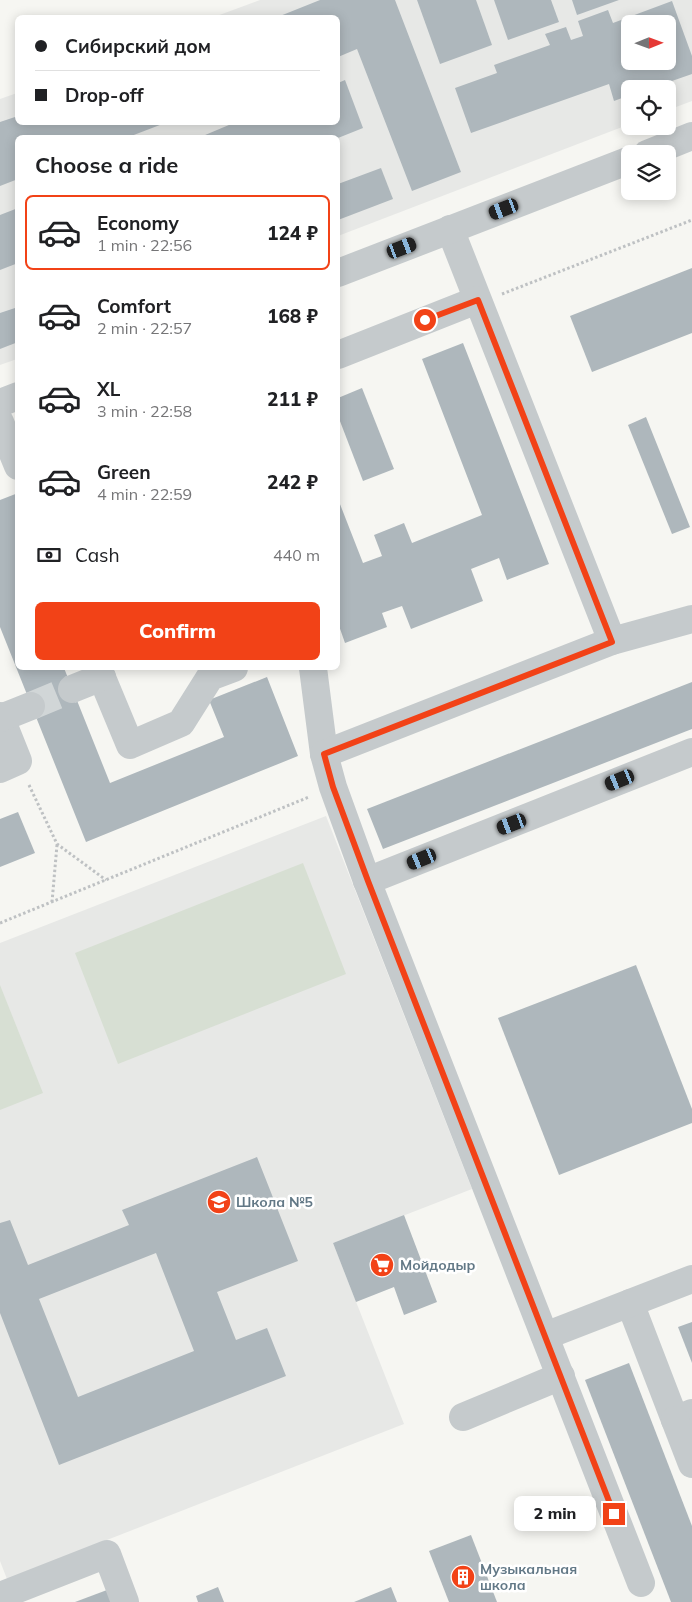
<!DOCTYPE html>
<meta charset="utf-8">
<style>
body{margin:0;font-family:Mulish,sans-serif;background:#f6f6f6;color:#202124;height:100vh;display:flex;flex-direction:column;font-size:19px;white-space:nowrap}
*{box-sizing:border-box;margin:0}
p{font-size:16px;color:#757577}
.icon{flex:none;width:28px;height:28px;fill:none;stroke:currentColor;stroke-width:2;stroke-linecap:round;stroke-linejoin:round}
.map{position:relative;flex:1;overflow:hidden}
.drawer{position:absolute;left:15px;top:135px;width:325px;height:535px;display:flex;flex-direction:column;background:#fff;border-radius:8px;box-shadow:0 2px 12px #0003}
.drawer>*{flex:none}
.top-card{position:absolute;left:15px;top:15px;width:325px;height:110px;border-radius:8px;box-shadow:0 2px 12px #0003;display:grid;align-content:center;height:110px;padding:0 20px;background:#fff}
.needle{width:32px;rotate:89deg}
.controls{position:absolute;left:621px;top:15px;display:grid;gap:10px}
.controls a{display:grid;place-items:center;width:55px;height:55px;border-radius:8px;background:#fff;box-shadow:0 2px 12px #0003;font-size:25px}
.end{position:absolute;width:22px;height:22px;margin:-11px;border:6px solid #f24217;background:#fff;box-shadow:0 0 0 2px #fff}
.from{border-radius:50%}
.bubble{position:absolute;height:35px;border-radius:8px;background:#fff;box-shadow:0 2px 12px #0003;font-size:16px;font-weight:800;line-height:35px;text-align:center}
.car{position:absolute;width:15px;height:30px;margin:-15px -8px;border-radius:6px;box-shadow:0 0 4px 1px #0007;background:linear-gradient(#222 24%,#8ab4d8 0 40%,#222 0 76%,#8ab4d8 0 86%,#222 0)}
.top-card b{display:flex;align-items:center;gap:18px;height:48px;font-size:19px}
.top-card b+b{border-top:1px solid #e0e0e0}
.top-card i{width:12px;height:12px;background:#202124}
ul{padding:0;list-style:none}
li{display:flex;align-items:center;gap:15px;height:75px;margin:0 10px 8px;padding:0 10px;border:2px solid transparent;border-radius:8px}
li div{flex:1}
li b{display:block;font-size:19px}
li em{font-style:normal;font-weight:800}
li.current{border-color:#f24217}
li>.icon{width:45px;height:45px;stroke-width:1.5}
h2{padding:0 20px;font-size:22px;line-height:60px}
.pay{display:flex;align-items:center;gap:12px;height:55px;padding:0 20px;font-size:19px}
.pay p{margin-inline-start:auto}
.action{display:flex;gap:10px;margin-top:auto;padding:10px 20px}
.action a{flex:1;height:58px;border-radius:8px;background:#f24217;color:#fff;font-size:20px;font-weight:800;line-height:58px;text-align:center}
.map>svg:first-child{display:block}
</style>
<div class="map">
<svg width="692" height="1602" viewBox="0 0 692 1602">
<rect width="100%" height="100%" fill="#f6f6f2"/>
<g fill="#e7e8e6" fill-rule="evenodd">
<path d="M260 0H692V101L668 110V89H630V124L338 236V138H18L17 359 0 365V99L17 93 18 122H338V18L214 17ZM630 24H668V61H630Z"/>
<polygon points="326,816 472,1189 333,1243 404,1424 7,1579 0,1561 0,943"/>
</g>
<g fill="#d7dfd3">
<polygon points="303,863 346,974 118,1064 75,953"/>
<polygon points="0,985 43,1093 0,1110"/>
</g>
<g fill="#aeb7bc" fill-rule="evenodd">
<polygon points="320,0 395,0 461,172 412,191 357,49 338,57 338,18 275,18"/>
<polygon points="417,0 476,0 492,45 440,64"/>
<polygon points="494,0 551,0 559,22 508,40"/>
<polygon points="572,0 619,0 577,15"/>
<path d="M672 1 692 56V74L649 89H630V95L614 101 609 84 471 133 455 88 497 73 494 65 550 45 545 34 566 27 571 40 583 36 578 21 608 10 613 23ZM630 24H668V61H630Z"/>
<polygon points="345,80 363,128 338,138 198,138 236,122 338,122 338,83"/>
<polygon points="18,116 18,122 165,123 126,138 18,138 18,179 0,186 0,122"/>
<polygon points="381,168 393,199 338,220 338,184"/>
<polygon points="18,208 18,263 0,270 0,215"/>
<polygon points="692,268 692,333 592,372 570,316"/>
<polygon points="18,307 18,342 0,349 0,313"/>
<polygon points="463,343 549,564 507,580 499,558 471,569 483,601 411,629 402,606 382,613 387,627 345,643 338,623 338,499 363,563 382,556 374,535 404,523 412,543 482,515 422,359"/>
<polygon points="362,388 394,469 363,481 338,416 338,398"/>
<polygon points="646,417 690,527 672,534 628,425"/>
<polygon points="18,493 18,668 64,668 110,783 224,737 209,700 267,677 298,756 86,842 0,627 0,500"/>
<polygon points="692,682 692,729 383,849 367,809"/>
<polygon points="18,812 35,853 0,867 0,819"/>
<polygon points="636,965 692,1109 692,1123 559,1175 498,1018"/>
<path d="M257 1157 298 1261 217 1292 236 1340 267 1328 286 1376 59 1465 0 1313V1223L10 1220 28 1265 129 1225 122 1210ZM156 1253 194 1351 78 1397 39 1299Z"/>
<polygon points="404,1215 437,1302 404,1315 394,1287 356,1302 333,1243"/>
<polygon points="692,1322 692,1363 678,1327"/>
<polygon points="629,1363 692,1526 692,1602 671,1602 585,1380"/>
<polygon points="471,1535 497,1602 449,1602 429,1551"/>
<polygon points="218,1587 224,1602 198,1602 196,1596"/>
<polygon points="391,1587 397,1602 354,1602"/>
<polygon points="107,1590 111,1602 75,1602"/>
</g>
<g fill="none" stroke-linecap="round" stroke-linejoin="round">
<polyline stroke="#d1d6d7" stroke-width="28" stroke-dasharray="28 14" stroke-linecap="butt" points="31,706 72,689"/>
<g stroke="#bec1c3" stroke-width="3" stroke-dasharray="2.5 2.5" stroke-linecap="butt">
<polyline points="502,294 692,220"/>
<polyline points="29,785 57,844 106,880"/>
<polyline points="52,902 57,845"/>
<polyline points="0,923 309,797"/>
</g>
<g stroke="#c5cacc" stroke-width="28">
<polyline points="647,154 692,136"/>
<polyline points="450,229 612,641"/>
<polyline points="338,273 630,160"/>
<polyline points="338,355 477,300"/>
<polyline points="0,403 18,396"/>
<polyline points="0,422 18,466"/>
<polyline points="98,668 130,745 181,723 210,677 234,668"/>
<polyline points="313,668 324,754 333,787 367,881 641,1583"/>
<polyline points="72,689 102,677"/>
<polyline points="0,716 18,761 0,769"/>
<polyline points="1,718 31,706"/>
<polyline points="324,754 612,641 692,619"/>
<polyline points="367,881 692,752"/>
<polyline points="630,1303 675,1420 692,1413"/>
<polyline points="545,1336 692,1279"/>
<polyline points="463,1417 561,1376"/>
<polyline points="675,1420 692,1464"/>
<polyline points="0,1596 107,1554 125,1602"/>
</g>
</g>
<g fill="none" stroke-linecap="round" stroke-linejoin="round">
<polyline stroke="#f24217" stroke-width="6" points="425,320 478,300 612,642 324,754 333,787 368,881 614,1514"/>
</g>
<defs>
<g id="school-disc" transform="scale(1.25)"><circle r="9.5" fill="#f24217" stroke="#fff"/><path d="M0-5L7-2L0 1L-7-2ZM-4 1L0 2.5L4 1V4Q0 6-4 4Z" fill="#fff"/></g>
<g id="supermarket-disc" transform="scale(1.25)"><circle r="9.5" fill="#f24217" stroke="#fff"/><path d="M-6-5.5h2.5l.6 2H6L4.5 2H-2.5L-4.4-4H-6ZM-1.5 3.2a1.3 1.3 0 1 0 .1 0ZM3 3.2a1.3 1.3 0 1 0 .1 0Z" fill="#fff"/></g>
<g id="building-disc" transform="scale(1.25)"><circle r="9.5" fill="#f24217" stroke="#fff"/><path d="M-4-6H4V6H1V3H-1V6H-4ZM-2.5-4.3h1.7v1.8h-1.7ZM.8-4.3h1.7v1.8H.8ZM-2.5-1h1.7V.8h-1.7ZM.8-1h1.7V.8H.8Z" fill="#fff"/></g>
</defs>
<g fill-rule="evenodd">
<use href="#school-disc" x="219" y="1202"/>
<use href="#supermarket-disc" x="382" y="1265"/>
<use href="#building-disc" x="463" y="1577"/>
</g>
<g text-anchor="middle" stroke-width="5" stroke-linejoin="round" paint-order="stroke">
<g font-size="14" font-weight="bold" fill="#627886" stroke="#fff" text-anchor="start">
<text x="236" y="1207">Школа №5</text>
<text x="400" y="1270">Мойдодыр</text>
<text x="480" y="1574">Музыкальная<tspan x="480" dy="16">школа</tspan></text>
</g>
</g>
</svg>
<div class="controls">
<a><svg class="needle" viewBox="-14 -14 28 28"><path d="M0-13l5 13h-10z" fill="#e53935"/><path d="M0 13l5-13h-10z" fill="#757577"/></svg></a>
<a><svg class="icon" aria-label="locate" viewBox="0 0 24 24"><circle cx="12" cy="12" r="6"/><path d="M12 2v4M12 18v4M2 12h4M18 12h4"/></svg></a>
<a><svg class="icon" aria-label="layers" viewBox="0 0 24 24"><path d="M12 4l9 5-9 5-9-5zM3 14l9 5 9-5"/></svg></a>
</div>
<i class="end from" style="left:425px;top:320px"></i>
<i class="end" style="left:614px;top:1514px"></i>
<div class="bubble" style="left:514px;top:1496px;width:82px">2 min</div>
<i class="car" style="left:504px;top:209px;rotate:249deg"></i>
<i class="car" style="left:402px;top:248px;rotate:69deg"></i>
<i class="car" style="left:620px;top:780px;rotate:248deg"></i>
<i class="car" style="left:512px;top:824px;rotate:249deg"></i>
<i class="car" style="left:422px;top:859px;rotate:248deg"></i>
<div class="top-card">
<b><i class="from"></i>Сибирский дом</b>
<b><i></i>Drop-off</b>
</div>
<section class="drawer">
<h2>Choose a ride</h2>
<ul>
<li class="current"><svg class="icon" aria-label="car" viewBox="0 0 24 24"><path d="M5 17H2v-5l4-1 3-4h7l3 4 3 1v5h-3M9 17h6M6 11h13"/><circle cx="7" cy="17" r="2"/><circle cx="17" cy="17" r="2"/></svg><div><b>Economy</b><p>1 min · 22:56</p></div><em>124 ₽</em></li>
<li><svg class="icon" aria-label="car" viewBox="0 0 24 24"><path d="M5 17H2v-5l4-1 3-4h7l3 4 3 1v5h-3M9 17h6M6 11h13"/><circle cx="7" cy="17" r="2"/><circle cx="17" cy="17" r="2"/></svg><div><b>Comfort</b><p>2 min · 22:57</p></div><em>168 ₽</em></li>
<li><svg class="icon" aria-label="car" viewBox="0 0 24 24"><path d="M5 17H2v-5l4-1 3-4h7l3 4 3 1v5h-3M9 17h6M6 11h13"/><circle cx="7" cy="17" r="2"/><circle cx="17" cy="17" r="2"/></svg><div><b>XL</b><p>3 min · 22:58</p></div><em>211 ₽</em></li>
<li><svg class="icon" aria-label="car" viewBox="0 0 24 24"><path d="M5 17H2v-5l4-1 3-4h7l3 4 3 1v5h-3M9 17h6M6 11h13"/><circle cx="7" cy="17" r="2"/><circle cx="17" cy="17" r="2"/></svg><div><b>Green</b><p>4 min · 22:59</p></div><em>242 ₽</em></li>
</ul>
<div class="pay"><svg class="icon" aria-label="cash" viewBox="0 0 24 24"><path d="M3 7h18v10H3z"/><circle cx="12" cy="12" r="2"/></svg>Cash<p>440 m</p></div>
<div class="action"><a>Confirm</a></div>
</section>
</div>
